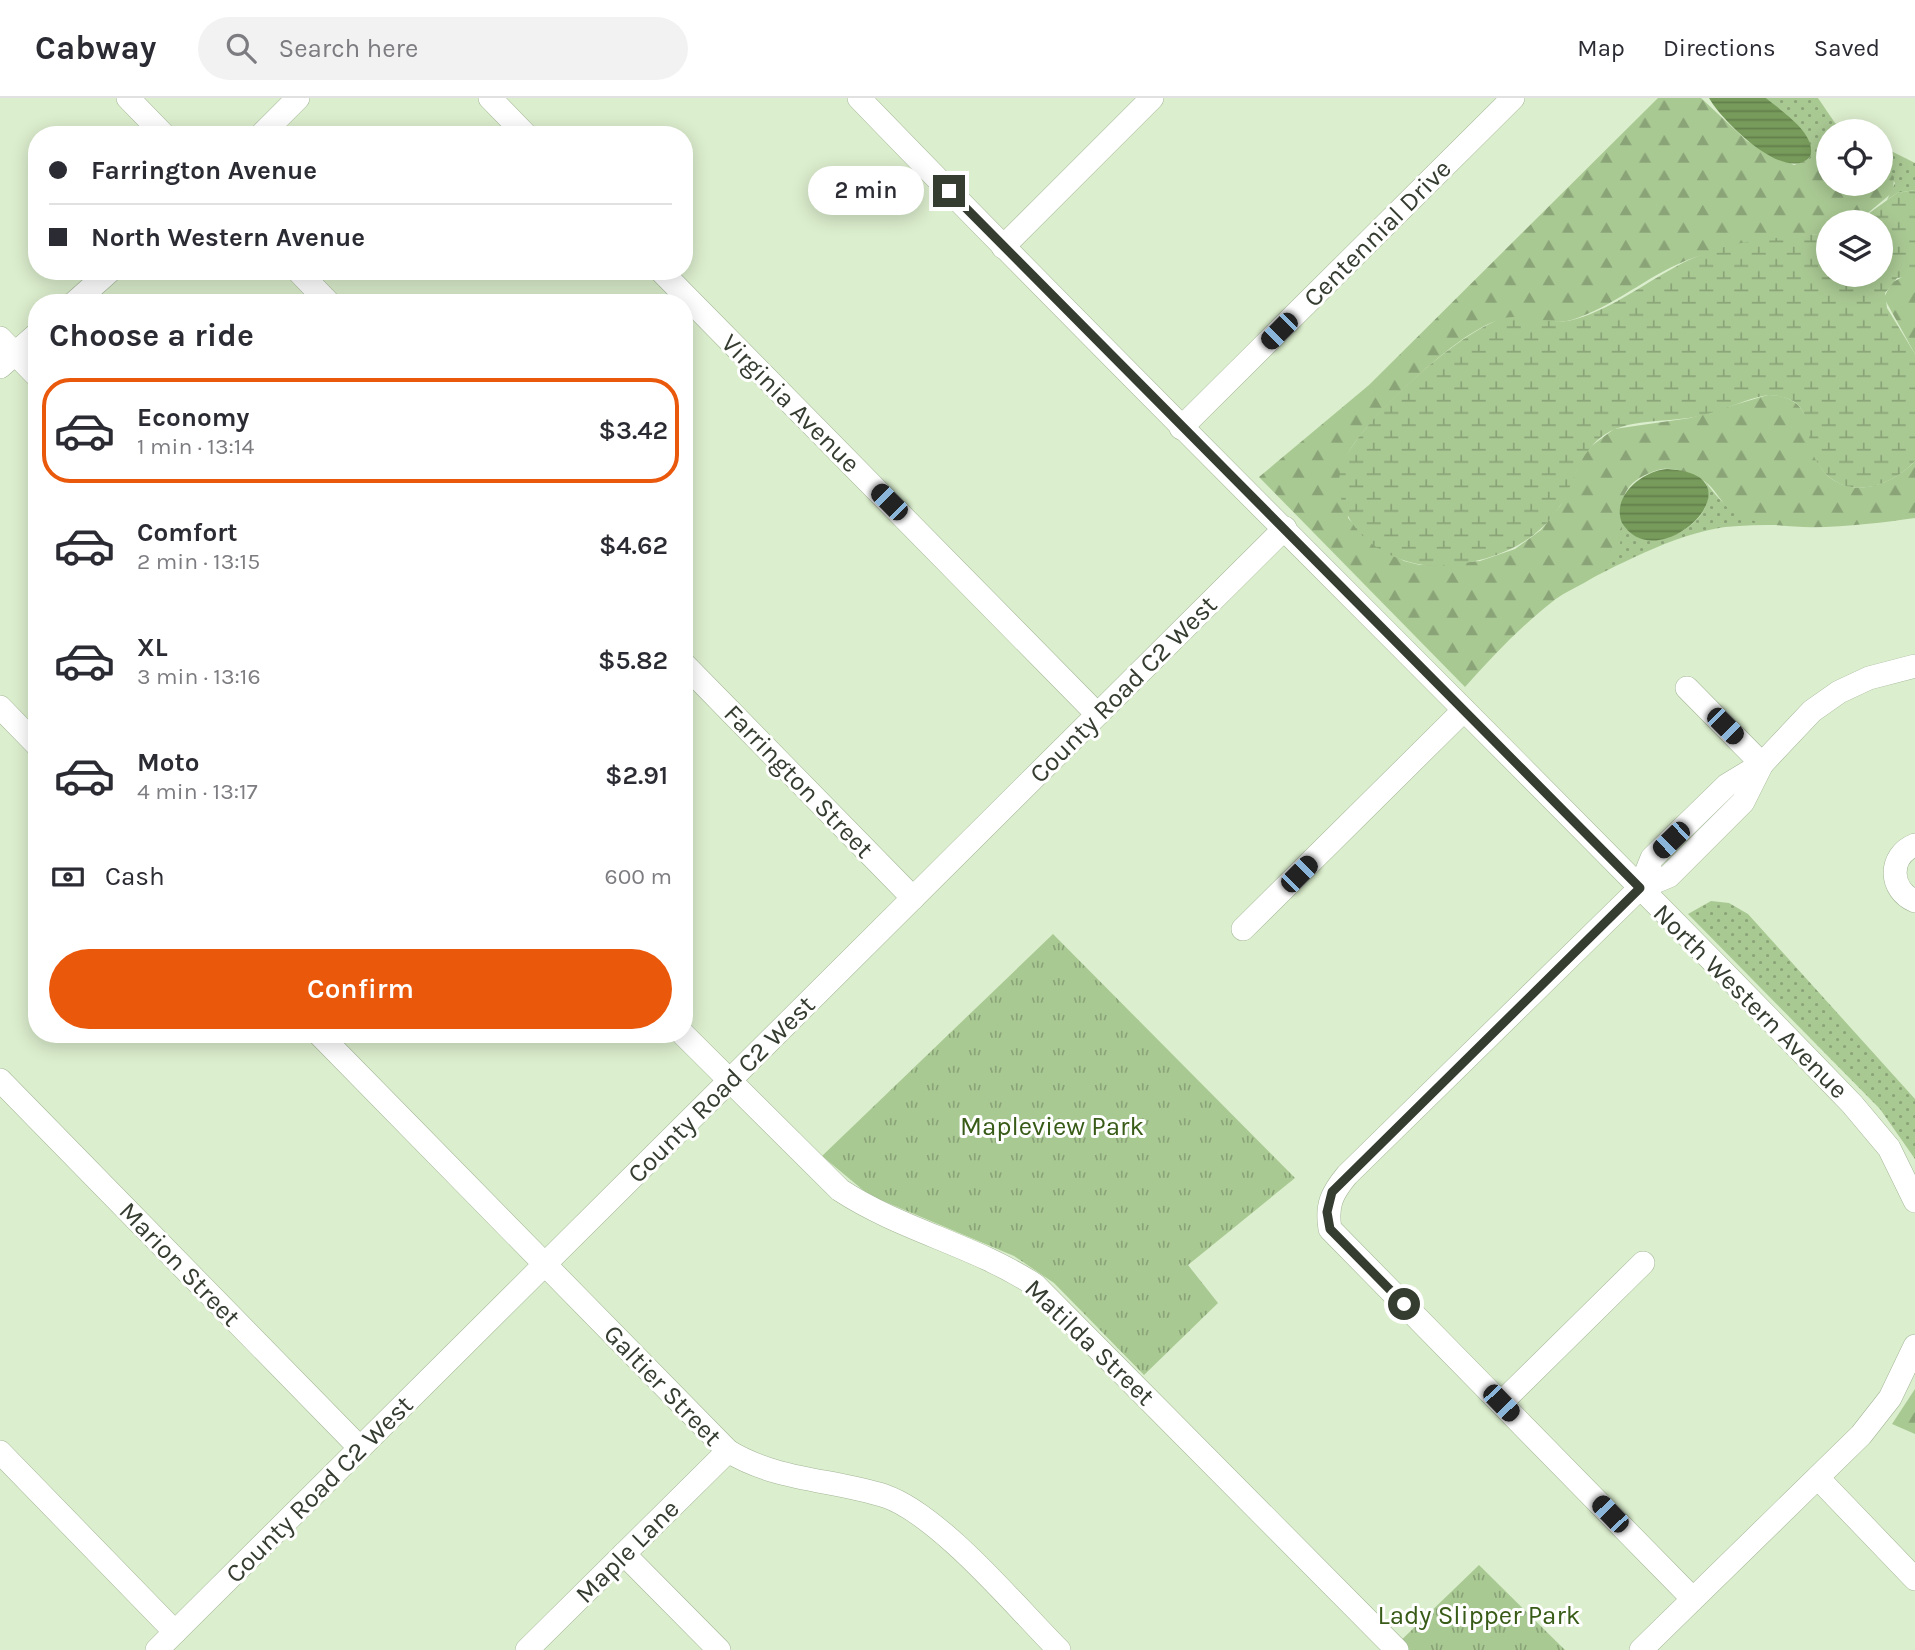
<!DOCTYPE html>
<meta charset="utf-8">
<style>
body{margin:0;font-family:Karla,sans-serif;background:#f2f2f3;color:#2b2b33;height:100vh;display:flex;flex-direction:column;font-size:26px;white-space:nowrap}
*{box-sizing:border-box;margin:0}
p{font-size:23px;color:#7c7c81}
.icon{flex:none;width:38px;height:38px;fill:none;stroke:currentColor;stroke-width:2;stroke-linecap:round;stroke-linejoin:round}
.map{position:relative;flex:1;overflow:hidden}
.details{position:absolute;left:28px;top:196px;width:665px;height:749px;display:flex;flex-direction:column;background:#fff;border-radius:28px;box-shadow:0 4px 18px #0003}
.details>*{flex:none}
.guide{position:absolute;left:28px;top:28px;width:665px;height:154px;border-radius:28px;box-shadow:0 4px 18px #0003;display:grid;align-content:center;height:154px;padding:0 21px;background:#fff}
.buttons{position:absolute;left:1816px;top:21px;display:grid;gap:14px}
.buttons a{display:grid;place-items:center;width:77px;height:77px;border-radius:50%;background:#fff;box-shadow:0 4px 18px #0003;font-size:35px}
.end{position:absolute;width:32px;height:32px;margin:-16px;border:9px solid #353c30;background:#fff;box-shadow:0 0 0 4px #fff}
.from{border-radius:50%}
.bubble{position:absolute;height:49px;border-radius:24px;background:#fff;box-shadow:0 4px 18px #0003;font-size:23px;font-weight:600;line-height:49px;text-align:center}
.car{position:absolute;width:21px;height:42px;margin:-21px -10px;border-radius:9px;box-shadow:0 0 5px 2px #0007;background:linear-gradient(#222 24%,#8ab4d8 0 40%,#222 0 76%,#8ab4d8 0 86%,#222 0)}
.guide b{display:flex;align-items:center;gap:24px;height:66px;font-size:26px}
.guide b+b{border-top:2px solid #e1e1e2}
.guide i{width:18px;height:18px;background:#2b2b33}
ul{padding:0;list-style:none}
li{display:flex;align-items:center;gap:21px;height:105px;margin:0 14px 10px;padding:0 7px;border:4px solid transparent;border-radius:28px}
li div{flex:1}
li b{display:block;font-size:26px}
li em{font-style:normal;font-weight:600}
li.selected{border-color:#ea580c}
li>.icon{width:63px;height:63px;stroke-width:1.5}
h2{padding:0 21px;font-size:32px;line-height:84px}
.pay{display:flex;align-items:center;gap:18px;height:77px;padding:0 21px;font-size:26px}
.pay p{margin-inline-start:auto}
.cta{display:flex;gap:14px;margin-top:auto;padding:14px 21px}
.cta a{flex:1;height:80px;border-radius:42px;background:#ea580c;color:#fff;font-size:28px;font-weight:600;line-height:80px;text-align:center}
header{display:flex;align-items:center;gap:42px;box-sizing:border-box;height:98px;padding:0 35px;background:#fff;border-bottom:2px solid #e1e1e2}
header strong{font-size:33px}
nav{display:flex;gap:38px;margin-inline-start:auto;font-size:24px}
.search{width:490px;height:63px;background:#f2f2f3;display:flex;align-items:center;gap:18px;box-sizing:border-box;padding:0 24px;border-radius:38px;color:#7c7c81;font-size:26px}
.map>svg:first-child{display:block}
</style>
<header>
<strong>Cabway</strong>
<div class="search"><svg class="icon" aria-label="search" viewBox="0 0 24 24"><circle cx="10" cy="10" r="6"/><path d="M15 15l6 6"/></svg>Search here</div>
<nav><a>Map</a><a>Directions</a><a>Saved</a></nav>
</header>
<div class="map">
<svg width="1915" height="1552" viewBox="0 0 1915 1552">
<defs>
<pattern id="grass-dots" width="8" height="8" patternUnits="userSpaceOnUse" patternTransform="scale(1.75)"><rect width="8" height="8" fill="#a9c993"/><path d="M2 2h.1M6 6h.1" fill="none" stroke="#8aa478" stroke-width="1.8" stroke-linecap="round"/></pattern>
<pattern id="forest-firs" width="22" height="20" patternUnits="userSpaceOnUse" patternTransform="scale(1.75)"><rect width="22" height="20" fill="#a9c993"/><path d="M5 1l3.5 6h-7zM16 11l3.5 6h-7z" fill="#8aa478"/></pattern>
<pattern id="wetland-marsh" width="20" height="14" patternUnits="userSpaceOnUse" patternTransform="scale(1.75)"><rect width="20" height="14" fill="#a9c993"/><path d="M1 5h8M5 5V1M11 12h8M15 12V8" fill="none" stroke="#8aa478"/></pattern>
<pattern id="park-tufts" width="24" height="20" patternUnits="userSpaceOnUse" patternTransform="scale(1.75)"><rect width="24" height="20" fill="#a9c993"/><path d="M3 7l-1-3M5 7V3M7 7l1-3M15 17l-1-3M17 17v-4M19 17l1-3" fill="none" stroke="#8aa478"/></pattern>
<pattern id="water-rules" width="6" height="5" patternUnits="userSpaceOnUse" patternTransform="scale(1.75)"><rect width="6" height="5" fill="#779b5b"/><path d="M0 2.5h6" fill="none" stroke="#62804c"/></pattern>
</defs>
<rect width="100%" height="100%" fill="#dbeecd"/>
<g fill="url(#grass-dots)">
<polygon points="1766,0 1818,0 1835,25 1847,33 1829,33 1829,53 1805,64 1810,59 1806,38"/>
<polygon points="1881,48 1915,65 1915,92 1897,95 1887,102 1895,85 1881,63"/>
<path d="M1705 383C1729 417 1745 422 1785 427 1765 427 1745 427 1725 429 1671 437 1617 468 1568 492 1600 475 1625 460 1620 420 1641 470 1726 423 1705 383Z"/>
<polygon points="1711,803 1729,805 1748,816 1915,1001 1915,1061 1880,1011 1688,816"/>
</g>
<g fill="url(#forest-firs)">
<path d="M1658 0H1701L1747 43 1794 67 1829 53V86H1881V63L1894 79 1893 94 1857 124H1829V135C1782 140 1738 144 1693 160 1653 174 1620 204 1580 219 1552 231 1525 217 1497 223 1460 232 1365 322 1348 356 1342 367 1348 406 1348 420L1373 446 1404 463 1420 467 1480 463 1515 451 1541 432 1560 408 1582 360 1590 349 1614 331 1690 320 1768 297C1779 297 1789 299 1798 307 1811 321 1808 337 1813 353 1830 405 1885 395 1915 363V420C1865 427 1789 437 1741 419 1721 410 1719 393 1704 383 1693 375 1671 368 1658 372 1598 391 1636 429 1613 462 1599 482 1570 489 1552 504 1520 529 1492 559 1465 589L1259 379 1369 287Z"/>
<polygon points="1908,176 1915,177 1915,256 1884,200 1891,185"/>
<polygon points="1915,1291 1915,1336 1892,1326"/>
</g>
<path fill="url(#wetland-marsh)" d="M1915 92V177L1897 180 1885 195 1887 210 1915 256V363C1889 391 1841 405 1817 364 1801 335 1819 299 1768 297 1745 301 1725 312 1703 317 1670 326 1627 318 1600 340 1582 355 1577 373 1568 393 1545 444 1494 465 1440 468 1410 469 1373 454 1355 429 1343 412 1335 392 1341 371 1353 328 1460 232 1504 220 1526 215 1548 229 1576 221 1615 210 1654 178 1691 161 1736 140 1781 140 1829 135V177H1881V124H1857L1897 95Z"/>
<g fill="url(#park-tufts)">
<polygon points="1053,836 1295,1080 1188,1167 1218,1205 1144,1277 1054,1185 1014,1158 869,1097 822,1058"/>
<polygon points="1479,1467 1565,1552 1391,1552"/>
</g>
<g fill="url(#water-rules)">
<path d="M1709 0H1766C1781 13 1818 36 1810 59 1785 86 1722 23 1709 0Z"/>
<path d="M1667 371C1768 376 1658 484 1622 425 1611 398 1642 373 1667 371Z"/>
</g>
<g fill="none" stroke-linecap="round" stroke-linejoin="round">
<g stroke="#a3b697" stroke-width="24">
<g id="minor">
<polyline points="128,0 164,37"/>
<polyline points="490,0 526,37"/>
<path d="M859 0C1186 339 1525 667 1852 1006L1889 1050 1915 1103"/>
<polyline points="261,37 298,0"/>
<polyline points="1003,149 1152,0"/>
<polyline points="298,173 329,205"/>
<polyline points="661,173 1097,616"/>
<polyline points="74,205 110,173"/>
<polyline points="0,240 37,278"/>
<polyline points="0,269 37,236"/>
<polyline points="1181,330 1513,0"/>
<polyline points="684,566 913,800"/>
<polyline points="1687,590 1762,666"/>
<polyline points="0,609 37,647"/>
<path d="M1915 747C1888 758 1889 792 1915 803"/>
<polyline points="1640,790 1652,760 1727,687 1762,666"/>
<polyline points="1243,831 1464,612"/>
<path d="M319 936 728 1353C777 1383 832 1381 885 1398 940 1417 1016 1509 1059 1552"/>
<path d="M683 936 840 1092C901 1132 974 1147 1035 1187L1397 1552"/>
<polyline points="0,982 360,1350"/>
<polyline points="1501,1305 1643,1165"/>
<polyline points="0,1354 175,1534"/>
<polyline points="1818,1380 1915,1481"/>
<polyline points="624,1456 719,1552"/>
<path d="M1692 1500 1330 1131C1326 1107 1332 1095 1347 1077L1640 790 1669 778 1743 704 1762 666 1812 613 1839 594 1869 580 1915 568"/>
<polyline points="157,1552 1285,430"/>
<polyline points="527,1552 728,1353"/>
<polyline points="1641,1552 1861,1337 1890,1300 1915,1248"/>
</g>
</g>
<use href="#minor" stroke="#fff" stroke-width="23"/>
</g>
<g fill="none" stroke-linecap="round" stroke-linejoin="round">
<polyline stroke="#353c30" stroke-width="9" points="949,93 1640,790 1332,1094 1327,1114 1330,1131 1404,1206"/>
</g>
<g text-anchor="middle" stroke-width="6" stroke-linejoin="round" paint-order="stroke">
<g font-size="26" fill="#353c30" stroke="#fff">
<text transform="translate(1377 135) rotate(-45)" y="9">Centennial Drive</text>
<text transform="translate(791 305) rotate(45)" y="9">Virginia Avenue</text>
<text transform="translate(1123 591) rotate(-45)" y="9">County Road C2 West</text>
<text transform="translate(799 683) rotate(46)" y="9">Farrington Street</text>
<text transform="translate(1751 903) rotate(45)" y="9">North Western Avenue</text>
<text transform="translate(721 991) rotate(-45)" y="9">County Road C2 West</text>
<text transform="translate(180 1166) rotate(46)" y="9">Marion Street</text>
<text transform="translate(1090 1244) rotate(44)" y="9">Matilda Street</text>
<text transform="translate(663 1287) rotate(46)" y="9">Galtier Street</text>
<text transform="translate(319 1391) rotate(-45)" y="9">County Road C2 West</text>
<text transform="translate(627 1453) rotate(-45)" y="9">Maple Lane</text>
</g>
<g font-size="26" fill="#385b17" stroke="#fff">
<text x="1052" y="1037">Mapleview Park</text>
<text x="1479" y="1526">Lady Slipper Park</text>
</g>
</g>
</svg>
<div class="buttons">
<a><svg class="icon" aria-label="locate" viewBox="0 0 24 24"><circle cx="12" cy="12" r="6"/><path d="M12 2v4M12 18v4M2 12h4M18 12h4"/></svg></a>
<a><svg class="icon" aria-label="layers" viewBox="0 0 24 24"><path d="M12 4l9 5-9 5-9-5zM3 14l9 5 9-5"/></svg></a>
</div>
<i class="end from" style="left:1404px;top:1206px"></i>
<i class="end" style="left:949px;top:93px"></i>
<div class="bubble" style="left:808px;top:68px;width:116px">2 min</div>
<i class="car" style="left:1279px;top:233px;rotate:225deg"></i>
<i class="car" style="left:889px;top:404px;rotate:315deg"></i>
<i class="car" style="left:1725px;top:628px;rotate:135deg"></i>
<i class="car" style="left:1671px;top:742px;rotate:226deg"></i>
<i class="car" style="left:1299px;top:776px;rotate:45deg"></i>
<i class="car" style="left:1501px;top:1305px;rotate:136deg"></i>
<i class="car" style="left:1610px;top:1416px;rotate:316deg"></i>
<div class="guide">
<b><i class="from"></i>Farrington Avenue</b>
<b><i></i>North Western Avenue</b>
</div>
<section class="details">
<h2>Choose a ride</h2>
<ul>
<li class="selected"><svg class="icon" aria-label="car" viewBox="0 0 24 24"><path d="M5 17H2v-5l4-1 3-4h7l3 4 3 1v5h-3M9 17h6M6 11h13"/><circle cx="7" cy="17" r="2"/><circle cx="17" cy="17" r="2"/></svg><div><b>Economy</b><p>1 min · 13:14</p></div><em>$3.42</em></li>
<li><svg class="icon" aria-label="car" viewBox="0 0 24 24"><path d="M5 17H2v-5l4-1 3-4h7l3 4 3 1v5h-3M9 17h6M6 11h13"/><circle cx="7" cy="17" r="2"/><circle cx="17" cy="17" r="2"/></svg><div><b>Comfort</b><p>2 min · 13:15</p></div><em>$4.62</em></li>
<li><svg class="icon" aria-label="car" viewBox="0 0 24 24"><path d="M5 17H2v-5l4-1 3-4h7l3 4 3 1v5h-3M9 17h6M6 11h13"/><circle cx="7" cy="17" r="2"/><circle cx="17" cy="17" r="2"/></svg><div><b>XL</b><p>3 min · 13:16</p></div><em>$5.82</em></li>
<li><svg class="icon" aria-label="car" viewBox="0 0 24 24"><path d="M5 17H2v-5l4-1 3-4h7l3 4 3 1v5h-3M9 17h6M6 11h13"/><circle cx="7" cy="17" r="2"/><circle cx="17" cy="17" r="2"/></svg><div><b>Moto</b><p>4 min · 13:17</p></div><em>$2.91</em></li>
</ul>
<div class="pay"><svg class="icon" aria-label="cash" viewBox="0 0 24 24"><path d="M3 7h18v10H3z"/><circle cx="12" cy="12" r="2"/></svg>Cash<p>600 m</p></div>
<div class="cta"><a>Confirm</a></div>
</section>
</div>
